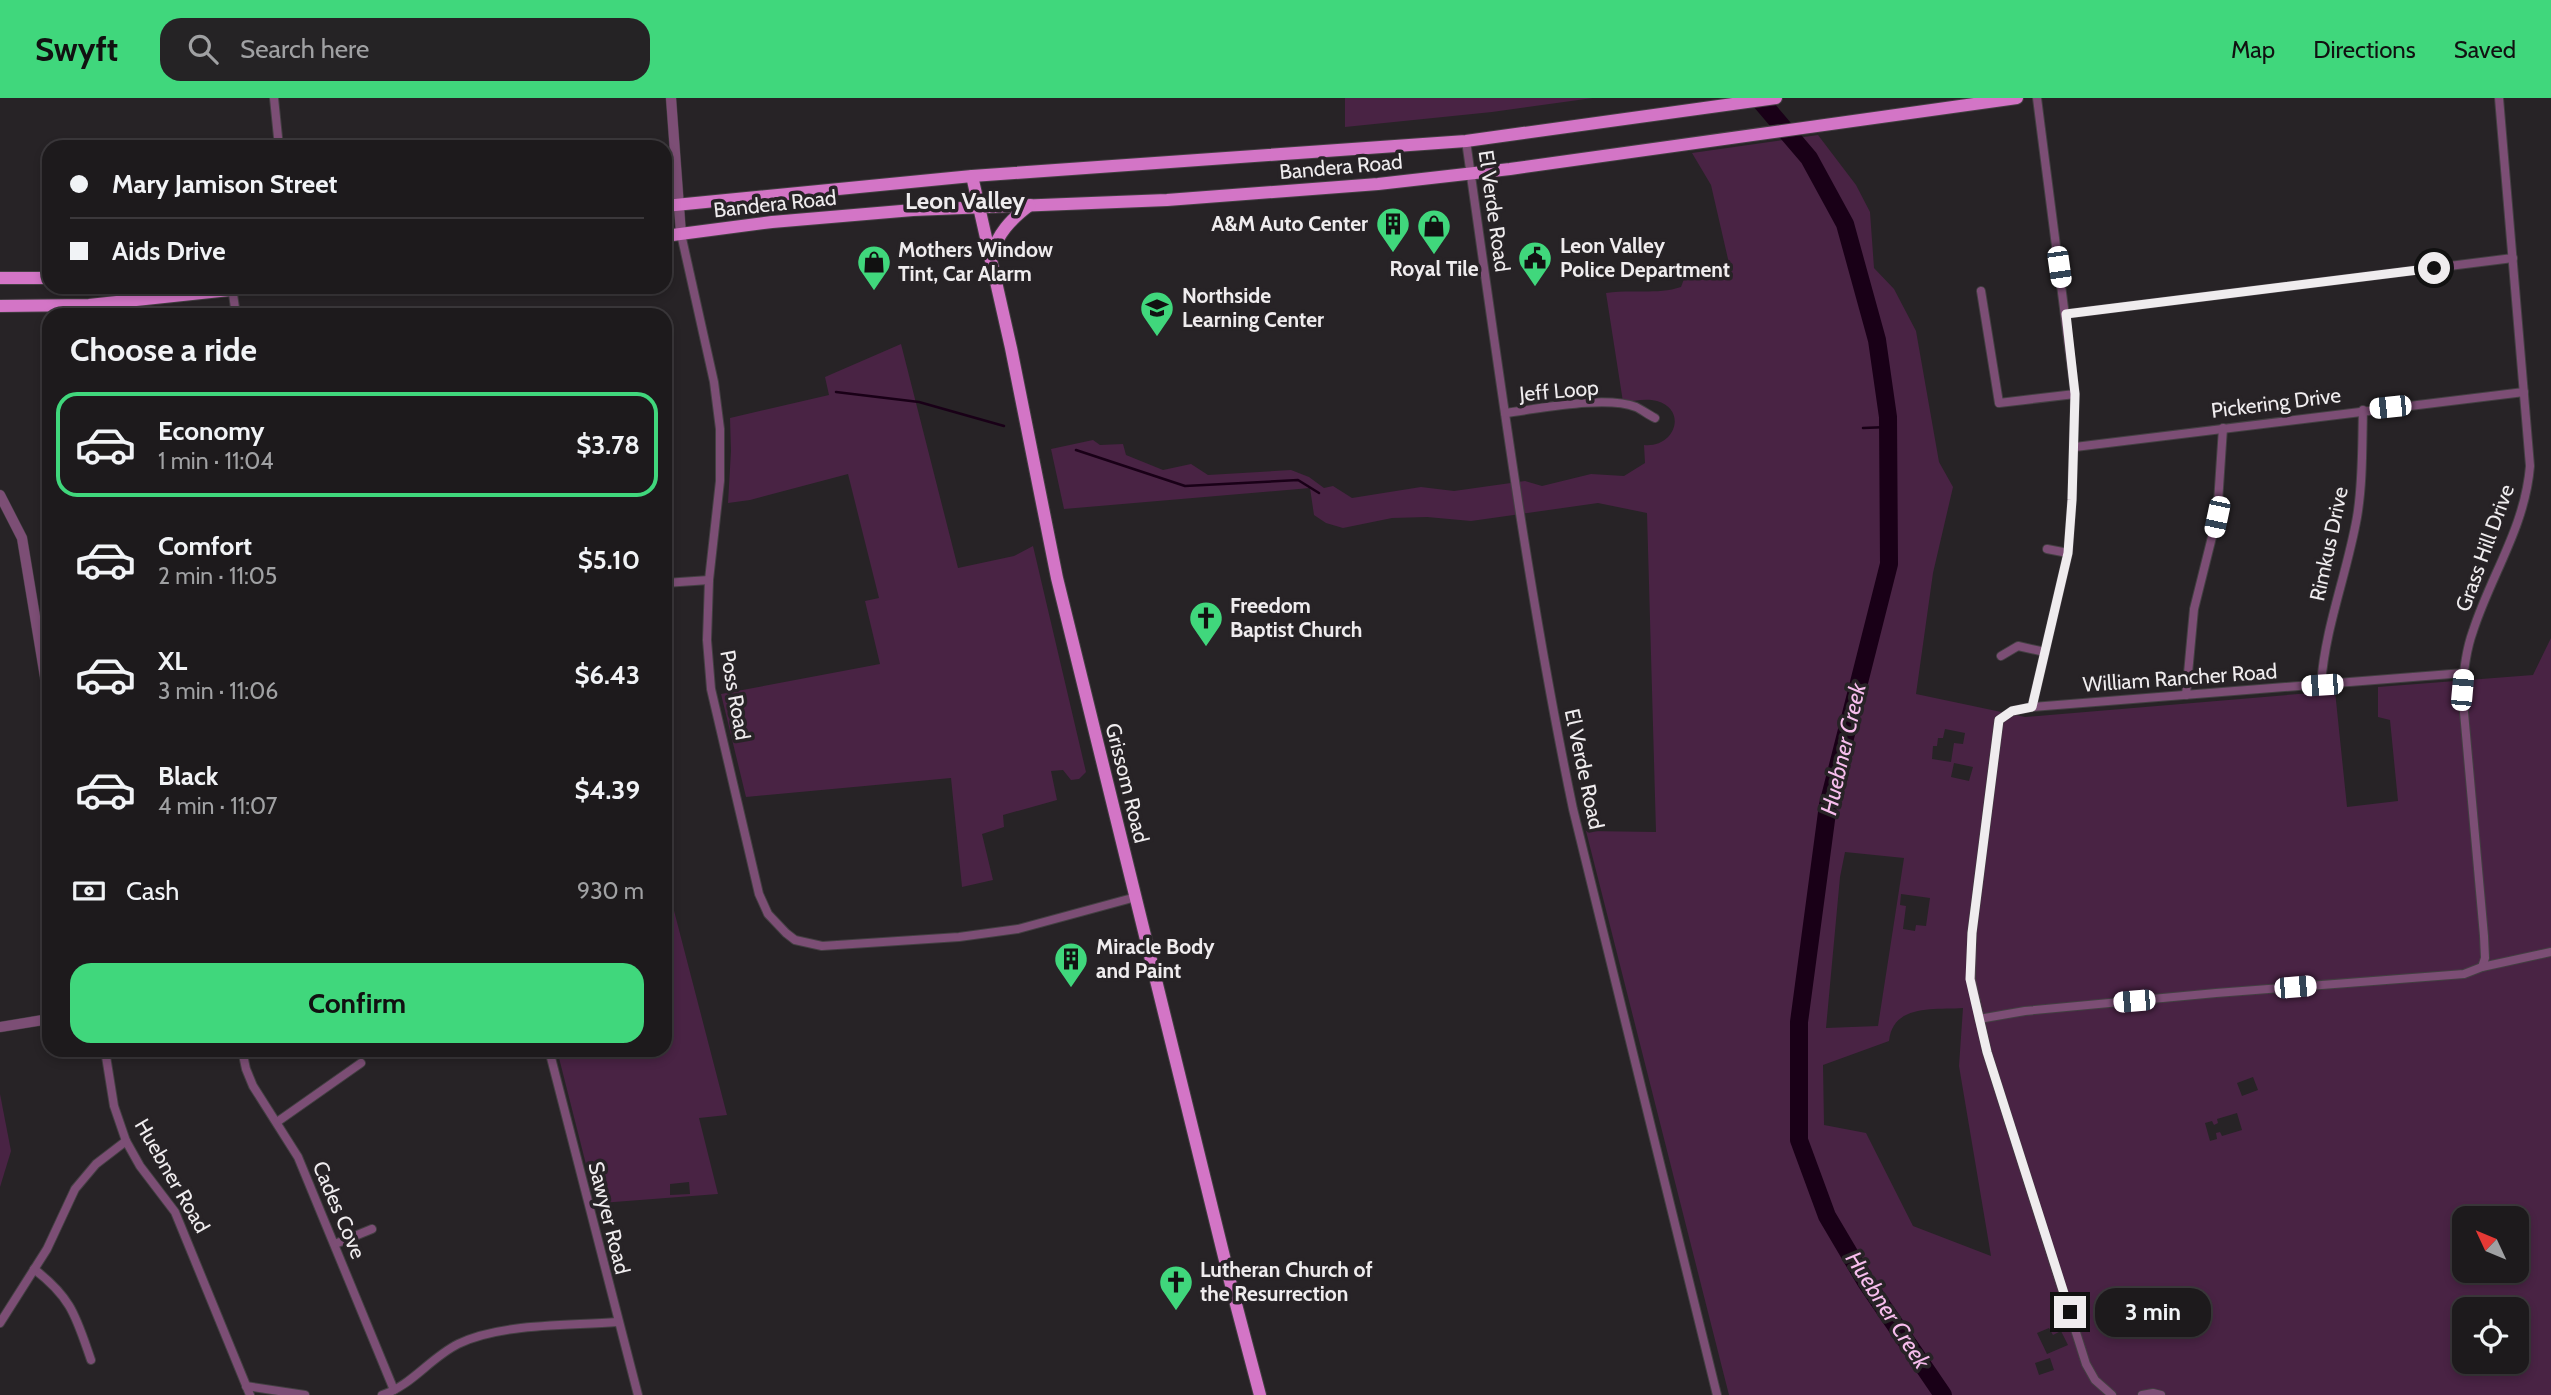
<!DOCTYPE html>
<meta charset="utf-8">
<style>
body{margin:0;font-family:Cabin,sans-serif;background:#252325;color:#f1f3f6;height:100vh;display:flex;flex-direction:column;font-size:26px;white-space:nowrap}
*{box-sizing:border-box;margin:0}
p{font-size:23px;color:#a0a1a3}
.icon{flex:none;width:38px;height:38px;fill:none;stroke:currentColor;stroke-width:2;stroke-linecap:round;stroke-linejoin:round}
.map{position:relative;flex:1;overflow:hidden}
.side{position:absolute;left:42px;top:210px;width:630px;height:749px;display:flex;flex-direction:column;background:#1d1a1c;border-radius:21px;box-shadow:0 4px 10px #0003,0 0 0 2px #3b383b}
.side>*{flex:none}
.top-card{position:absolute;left:42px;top:42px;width:630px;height:154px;border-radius:21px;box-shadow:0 4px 10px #0003,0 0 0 2px #3b383b;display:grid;align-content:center;height:154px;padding:0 28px;background:#1d1a1c}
.needle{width:46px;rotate:314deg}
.buttons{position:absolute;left:2452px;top:1108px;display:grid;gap:14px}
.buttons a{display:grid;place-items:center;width:77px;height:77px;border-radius:14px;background:#1d1a1c;box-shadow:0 4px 10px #0003,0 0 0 2px #3b383b;font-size:35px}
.end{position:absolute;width:32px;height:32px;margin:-16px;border:9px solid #efecee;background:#111;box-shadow:0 0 0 4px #111}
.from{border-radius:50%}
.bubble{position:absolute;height:49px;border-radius:21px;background:#1d1a1c;box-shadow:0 4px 10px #0003,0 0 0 2px #3b383b;font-size:23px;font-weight:700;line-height:49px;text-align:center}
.car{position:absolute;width:21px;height:42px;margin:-21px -10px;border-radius:9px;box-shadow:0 0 5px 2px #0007;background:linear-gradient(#fff 24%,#345 0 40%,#fff 0 76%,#345 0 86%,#fff 0)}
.top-card b{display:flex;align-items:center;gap:24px;height:66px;font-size:26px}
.top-card b+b{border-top:2px solid #3b383b}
.top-card i{width:18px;height:18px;background:#f1f3f6}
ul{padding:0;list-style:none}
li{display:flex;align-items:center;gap:21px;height:105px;margin:0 14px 10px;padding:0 14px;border:4px solid transparent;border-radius:21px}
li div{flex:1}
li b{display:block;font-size:26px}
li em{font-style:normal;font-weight:700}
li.active{border-color:#40d77c}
li>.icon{width:63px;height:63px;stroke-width:1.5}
h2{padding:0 28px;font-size:32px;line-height:84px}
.pay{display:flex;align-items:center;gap:18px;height:77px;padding:0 28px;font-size:26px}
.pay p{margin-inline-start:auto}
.primary-button{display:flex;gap:14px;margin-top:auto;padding:14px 28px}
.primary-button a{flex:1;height:80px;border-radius:21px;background:#40d77c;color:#111;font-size:28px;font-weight:700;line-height:80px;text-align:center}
header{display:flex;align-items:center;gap:42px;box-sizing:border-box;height:98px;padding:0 35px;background:#40d77c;color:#111}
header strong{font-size:33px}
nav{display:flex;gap:38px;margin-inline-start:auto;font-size:24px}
.search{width:490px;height:63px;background:#252325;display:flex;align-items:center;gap:18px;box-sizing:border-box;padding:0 24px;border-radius:21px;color:#a0a1a3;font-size:26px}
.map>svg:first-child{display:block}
</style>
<header>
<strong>Swyft</strong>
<div class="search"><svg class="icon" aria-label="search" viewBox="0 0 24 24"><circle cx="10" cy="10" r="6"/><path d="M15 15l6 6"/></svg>Search here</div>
<nav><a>Map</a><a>Directions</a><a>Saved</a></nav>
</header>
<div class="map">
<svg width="2551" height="1297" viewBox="0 0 2551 1297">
<rect width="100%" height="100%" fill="#272326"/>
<g fill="#492344" fill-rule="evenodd">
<polygon points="1345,0 1593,0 1492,14 1345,29"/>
<path d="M1818 37 1856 87 1870 114 1874 170 1894 191 1916 233 1939 364 1953 389 1933 475 1916 596 2025 619 2335 593 2347 709 2398 703 2390 622 2378 619V589L2533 577 2551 540V1297H1729L1586 733 1656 734 1647 415 1598 405 1471 423 1427 419 1392 420 1343 430 1326 425 1314 417 1310 390 1064 411 1051 351 1093 342 1100 347 1123 346 1126 357 1163 372 1191 366 1208 377 1291 372 1309 379 1324 390 1333 388 1352 400 1421 389 1454 393 1525 383 1542 388 1591 376 1624 378 1645 365 1644 347C1675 350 1688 312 1657 303 1646 300 1634 303 1623 304L1606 195C1631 191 1657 197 1681 189L1684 181 1731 174 1711 87 1692 55ZM1945 631 1965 635 1963 646 1954 645 1951 664 1932 661 1933 648H1937L1938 640H1943ZM1954 665 1973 669 1969 683 1951 679ZM1845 754 1904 760 1878 928 1826 930 1840 779ZM1901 796 1930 800 1926 828 1916 827 1915 833 1903 831 1906 808 1900 807ZM1963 910 1959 968 1991 1158 1913 1128 1866 1035 1824 1027 1823 967 1889 943C1893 906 1933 912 1963 910ZM2253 979 2258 992 2242 998 2237 985ZM2237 1015 2242 1032 2222 1038 2220 1034 2216 1035 2217 1041 2210 1043 2205 1025 2212 1023 2214 1027 2218 1025 2217 1021ZM2464 1120H2516V1172H2464ZM2464 1211H2516V1264H2464ZM2049 1230 2053 1237 2061 1233 2068 1247 2047 1256 2037 1235ZM2050 1260 2054 1272 2039 1277 2035 1265Z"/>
<polygon points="901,246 958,470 1014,458 1033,448 1086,674 1079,681 1071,682 1063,672 1051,673 1057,702 1003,717 1004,729 982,736 993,782 962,789 951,680 746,699 721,596 880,566 865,503 879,500 848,376 750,402 728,405 731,353 730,320 829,297 825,279"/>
<path d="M665 778 727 1017 699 1020 718 1096 601 1105 593 1094 557 952H665ZM689 1084 690 1096 670 1097V1086Z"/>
<polygon points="0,996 11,1053 0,1089"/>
</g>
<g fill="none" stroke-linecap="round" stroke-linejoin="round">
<g stroke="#190017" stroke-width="2.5">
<polyline points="836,294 919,304 1004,328"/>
<polyline points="1863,330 1888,329"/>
<polyline points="1076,352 1185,388 1298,382 1319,395"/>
</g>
<polyline stroke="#190017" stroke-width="18" points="1758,0 1809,60 1845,126 1877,242 1888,319 1889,466 1828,707 1799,924 1799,1042 1827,1118 1866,1184 1943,1297"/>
<g stroke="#433f42" stroke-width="10">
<g id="minor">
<polyline points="274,0 279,49"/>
<path d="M1466 43C1498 266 1527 491 1573 711L1717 1297"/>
<polyline points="681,136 714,284 720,331 720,383 709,482 707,542 711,591 759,796 768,816 786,835 795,842 822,848 959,839 1018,831 1136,799"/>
<polyline points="232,189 236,217"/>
<polyline points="1981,193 1999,305 2075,296"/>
<polyline points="2066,216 2513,160"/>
<path d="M1505 315C1539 311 1605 297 1636 309 1642 312 1649 317 1655 320"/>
<polyline points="2075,349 2524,294"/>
<polyline points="2047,451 2068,455"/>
<polyline points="665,485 709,482"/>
<polyline points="2001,558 2018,548 2045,554"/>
<path d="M2321 587C2325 529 2347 476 2357 419 2363 384 2362 347 2363 312"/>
<polyline points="2186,597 2194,511 2217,419 2223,330"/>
<polyline points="2032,609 2068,455 2072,402 2075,296 2037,0"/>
<path d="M2482 869 2485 860 2484 838 2462 592C2464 573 2466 552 2473 533 2491 477 2525 429 2530 368L2499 0"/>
<polyline points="1979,921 2025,913 2216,895 2464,876 2482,869 2551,854"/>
<polyline points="105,952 114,1008 126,1043 140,1068 175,1114 250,1297"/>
<polyline points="242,952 246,971 253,988 298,1059 394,1292"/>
<polyline points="549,952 638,1297"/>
<polyline points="277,1024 361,965"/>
<polyline points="335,1146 372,1131"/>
<path d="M34 1171C72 1200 76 1219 91 1262"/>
<polyline points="0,1225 47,1151 75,1091 96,1066 126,1043"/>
<polyline points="246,1288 305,1297"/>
<path d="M382 1297C411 1288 430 1260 458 1246 501 1225 569 1228 617 1224"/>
<polyline points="2112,1297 2095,1282 2086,1266 1987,954 1971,881 1972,835 1999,622 2012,613 2032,609 2464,575"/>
<polyline points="2142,1297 2153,1295 2161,1297"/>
</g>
</g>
<g stroke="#433f42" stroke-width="11">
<g id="tertiary">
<polyline points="671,0 681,136"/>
<polyline points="0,397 22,440 49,603"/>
<polyline points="0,929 49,921"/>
</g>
</g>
<g stroke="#433f42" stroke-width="14">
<g id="primary">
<polyline points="972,78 1011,250 1057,480 1232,1191 1260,1297"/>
<polyline points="665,108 972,78 1466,43 1776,0"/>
<polyline points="665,138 772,124 913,112 1167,102 1378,86 1510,71 2017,0"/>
<path d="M990 160C998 135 1010 122 1030 107"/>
<polyline points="0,180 49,180"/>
<polyline points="0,208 89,207 257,189"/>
</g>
</g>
<use href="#minor" stroke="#7c4e75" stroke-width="8"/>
<use href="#tertiary" stroke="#7c4e75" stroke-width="10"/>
<use href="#primary" stroke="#d375c6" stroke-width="12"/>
</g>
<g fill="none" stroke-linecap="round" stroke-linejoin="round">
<polyline stroke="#efecee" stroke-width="9" points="2070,1214 1987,954 1970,881 1972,835 1999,622 2012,613 2032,609 2068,455 2072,402 2075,296 2066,216 2434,170"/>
</g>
<defs>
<g id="building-pin" transform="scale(1.75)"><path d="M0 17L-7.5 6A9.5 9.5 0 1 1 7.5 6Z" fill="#40d77c" stroke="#272326"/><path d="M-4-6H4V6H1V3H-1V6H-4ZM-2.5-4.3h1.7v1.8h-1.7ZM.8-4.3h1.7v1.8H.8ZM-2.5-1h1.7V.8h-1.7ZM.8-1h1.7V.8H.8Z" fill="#111"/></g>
<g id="shop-pin" transform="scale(1.75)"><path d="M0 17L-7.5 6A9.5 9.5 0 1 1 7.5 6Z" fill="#40d77c" stroke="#272326"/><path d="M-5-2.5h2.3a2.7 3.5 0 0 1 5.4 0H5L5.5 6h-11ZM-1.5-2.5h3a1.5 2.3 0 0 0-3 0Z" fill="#111"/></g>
<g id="civic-pin" transform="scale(1.75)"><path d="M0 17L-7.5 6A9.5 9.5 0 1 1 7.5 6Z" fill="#40d77c" stroke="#272326"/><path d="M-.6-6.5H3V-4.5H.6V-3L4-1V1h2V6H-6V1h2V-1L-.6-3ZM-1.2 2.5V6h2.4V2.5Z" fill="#111"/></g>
<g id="school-pin" transform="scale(1.75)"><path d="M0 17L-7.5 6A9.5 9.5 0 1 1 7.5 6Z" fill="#40d77c" stroke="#272326"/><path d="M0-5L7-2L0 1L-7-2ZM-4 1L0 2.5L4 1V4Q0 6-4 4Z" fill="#111"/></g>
<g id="church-pin" transform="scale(1.75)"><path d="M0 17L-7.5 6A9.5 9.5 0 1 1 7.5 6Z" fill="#40d77c" stroke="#272326"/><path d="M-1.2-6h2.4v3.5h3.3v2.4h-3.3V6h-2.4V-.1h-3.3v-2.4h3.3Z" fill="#111"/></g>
</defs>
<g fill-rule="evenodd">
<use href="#building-pin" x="1393" y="126"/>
<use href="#shop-pin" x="1434" y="128"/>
<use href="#civic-pin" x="1535" y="160"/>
<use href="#shop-pin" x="874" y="164"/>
<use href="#school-pin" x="1157" y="210"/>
<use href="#church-pin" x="1206" y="520"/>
<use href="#building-pin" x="1071" y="861"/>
<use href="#church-pin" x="1176" y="1184"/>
</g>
<g text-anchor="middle" stroke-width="7" stroke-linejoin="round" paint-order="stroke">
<g font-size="21" fill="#efecee" stroke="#272326">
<text transform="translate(1341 69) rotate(-5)" y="7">Bandera Road</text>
<text transform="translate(775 106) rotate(-6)" y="7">Bandera Road</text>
<text transform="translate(1494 113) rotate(82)" y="7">El Verde Road</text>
<text transform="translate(1559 293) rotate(-5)" y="7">Jeff Loop</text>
<text transform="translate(2276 305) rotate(-7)" y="7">Pickering Drive</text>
<text transform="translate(2329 446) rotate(-78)" y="7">Rimkus Drive</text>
<text transform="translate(2485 450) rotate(-70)" y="7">Grass Hill Drive</text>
<text transform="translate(2180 580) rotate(-4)" y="7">William Rancher Road</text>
<text transform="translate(735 597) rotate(80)" y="7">Poss Road</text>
<text transform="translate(1584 671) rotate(78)" y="7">El Verde Road</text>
<text transform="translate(1127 685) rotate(76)" y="7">Grissom Road</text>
<text transform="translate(172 1078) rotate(60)" y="7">Huebner Road</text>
<text transform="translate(339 1112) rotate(67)" y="7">Cades Cove</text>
<text transform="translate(609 1120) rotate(76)" y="7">Sawyer Road</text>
</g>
<g font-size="21" font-weight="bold" fill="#efecee" stroke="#272326" text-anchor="start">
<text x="1368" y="133" text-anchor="end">A&amp;M Auto Center</text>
<text x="1560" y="155">Leon Valley<tspan x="1560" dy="24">Police Department</tspan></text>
<text x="898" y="159">Mothers Window<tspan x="898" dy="24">Tint, Car Alarm</tspan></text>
<text x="1434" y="178" text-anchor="middle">Royal Tile</text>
<text x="1182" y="205">Northside<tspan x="1182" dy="24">Learning Center</tspan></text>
<text x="1230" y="515">Freedom<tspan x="1230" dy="24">Baptist Church</tspan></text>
<text x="1096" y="856">Miracle Body<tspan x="1096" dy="24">and Paint</tspan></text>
<text x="1200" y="1179">Lutheran Church of<tspan x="1200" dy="24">the Resurrection</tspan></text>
</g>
<g font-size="23" font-style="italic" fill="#f7bded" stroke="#272326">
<text transform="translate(1843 651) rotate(-77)" y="8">Huebner Creek</text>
<text transform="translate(1888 1212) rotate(57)" y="8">Huebner Creek</text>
</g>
<g font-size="24" font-weight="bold" fill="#efecee" stroke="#272326">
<text x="965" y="111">Leon Valley</text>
</g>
</g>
</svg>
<div class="buttons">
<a><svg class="needle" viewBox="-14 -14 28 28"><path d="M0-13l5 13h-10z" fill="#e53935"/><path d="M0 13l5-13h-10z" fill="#a0a1a3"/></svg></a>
<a><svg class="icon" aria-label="locate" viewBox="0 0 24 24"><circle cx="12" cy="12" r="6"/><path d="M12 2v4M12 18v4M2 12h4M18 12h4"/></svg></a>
</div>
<i class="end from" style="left:2434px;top:170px"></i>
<i class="end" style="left:2070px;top:1214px"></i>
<div class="bubble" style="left:2095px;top:1190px;width:116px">3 min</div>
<i class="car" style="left:2059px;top:169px;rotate:172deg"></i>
<i class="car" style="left:2390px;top:309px;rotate:264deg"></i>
<i class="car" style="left:2217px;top:419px;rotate:192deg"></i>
<i class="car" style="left:2322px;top:587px;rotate:266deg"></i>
<i class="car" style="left:2462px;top:592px;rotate:5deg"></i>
<i class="car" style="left:2295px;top:889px;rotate:85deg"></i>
<i class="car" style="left:2134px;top:903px;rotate:265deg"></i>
<div class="top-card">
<b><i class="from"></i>Mary Jamison Street</b>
<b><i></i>Aids Drive</b>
</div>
<section class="side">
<h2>Choose a ride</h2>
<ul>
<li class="active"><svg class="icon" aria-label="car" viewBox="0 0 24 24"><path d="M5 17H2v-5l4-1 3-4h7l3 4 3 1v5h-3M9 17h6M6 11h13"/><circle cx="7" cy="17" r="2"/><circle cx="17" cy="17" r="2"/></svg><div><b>Economy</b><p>1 min · 11:04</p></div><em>$3.78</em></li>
<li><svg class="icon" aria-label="car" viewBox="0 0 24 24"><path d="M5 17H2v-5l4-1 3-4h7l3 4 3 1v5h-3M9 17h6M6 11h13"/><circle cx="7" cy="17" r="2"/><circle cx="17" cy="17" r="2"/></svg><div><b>Comfort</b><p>2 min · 11:05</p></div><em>$5.10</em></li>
<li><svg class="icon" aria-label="car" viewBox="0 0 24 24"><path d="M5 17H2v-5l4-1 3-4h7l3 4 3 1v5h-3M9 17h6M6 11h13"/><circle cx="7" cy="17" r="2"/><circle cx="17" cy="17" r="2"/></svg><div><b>XL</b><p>3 min · 11:06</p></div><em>$6.43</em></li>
<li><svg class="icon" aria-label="car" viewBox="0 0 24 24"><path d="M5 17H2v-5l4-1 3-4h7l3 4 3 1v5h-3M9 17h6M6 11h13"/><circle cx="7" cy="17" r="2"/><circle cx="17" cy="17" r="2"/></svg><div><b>Black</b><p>4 min · 11:07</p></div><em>$4.39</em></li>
</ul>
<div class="pay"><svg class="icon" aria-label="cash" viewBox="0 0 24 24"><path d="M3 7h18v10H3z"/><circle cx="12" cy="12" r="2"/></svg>Cash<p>930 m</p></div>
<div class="primary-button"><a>Confirm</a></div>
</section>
</div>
